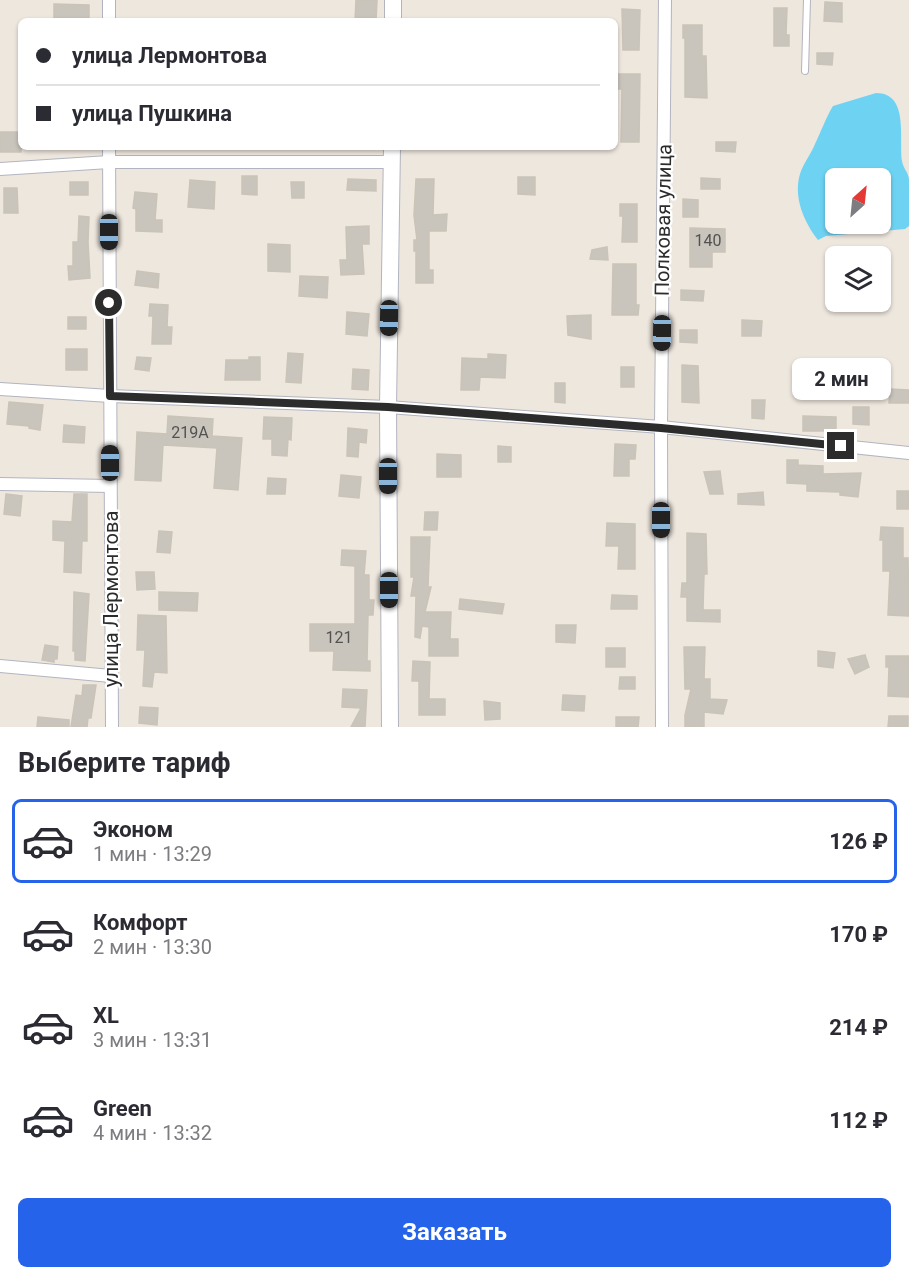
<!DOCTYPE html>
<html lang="ru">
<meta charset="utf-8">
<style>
body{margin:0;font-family:Roboto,sans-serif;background:#f2f2f3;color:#2b2b33;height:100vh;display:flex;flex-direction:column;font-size:22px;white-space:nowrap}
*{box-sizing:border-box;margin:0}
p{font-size:20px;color:#7c7c81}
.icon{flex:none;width:33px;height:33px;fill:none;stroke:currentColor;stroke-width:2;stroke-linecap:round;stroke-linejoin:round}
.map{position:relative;height:727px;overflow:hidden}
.side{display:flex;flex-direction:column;background:#fff;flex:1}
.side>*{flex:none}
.hud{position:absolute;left:18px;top:18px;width:600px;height:132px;border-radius:9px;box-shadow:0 2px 4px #0004;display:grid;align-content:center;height:132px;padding:0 18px;background:#fff}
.needle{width:39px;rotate:27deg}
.fabs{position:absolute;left:825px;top:168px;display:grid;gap:12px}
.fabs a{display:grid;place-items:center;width:66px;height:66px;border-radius:9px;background:#fff;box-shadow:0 2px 4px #0004;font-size:30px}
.end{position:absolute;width:27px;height:27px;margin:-14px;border:8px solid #2c2c2c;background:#fff;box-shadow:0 0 0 3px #fff}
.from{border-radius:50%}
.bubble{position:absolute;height:42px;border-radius:9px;background:#fff;box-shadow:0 2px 4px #0004;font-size:20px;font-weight:700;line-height:42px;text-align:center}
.car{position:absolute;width:18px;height:36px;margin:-18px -9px;border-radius:8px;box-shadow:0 0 4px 2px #0007;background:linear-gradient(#222 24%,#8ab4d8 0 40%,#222 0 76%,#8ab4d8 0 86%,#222 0)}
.hud b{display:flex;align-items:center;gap:21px;height:57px;font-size:22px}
.hud b+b{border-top:2px solid #e1e1e2}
.hud i{width:15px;height:15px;background:#2b2b33}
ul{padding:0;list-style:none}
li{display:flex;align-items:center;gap:18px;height:84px;margin:0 12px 9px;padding:0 6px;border:3px solid transparent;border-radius:9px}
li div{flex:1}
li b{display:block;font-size:22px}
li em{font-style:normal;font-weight:700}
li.current{border-color:#2563eb}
li>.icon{width:54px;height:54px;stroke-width:1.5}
h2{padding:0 18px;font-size:27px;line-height:72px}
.primary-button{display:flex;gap:12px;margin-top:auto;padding:12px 18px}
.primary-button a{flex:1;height:69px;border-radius:9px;background:#2563eb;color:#fff;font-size:24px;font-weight:700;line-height:69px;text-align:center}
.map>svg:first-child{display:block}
</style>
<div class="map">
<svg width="909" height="727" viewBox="0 0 909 727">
<rect width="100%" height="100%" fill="#eee7de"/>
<path fill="#6ed3f3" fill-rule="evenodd" d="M876 93C909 93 899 137 902 161 903 168 908 172 909 179 909 194 909 210 909 226L905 229 826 236 818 240C804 222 793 197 800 174 803 164 811 154 815 144 821 132 826 117 833 106ZM836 178H880V224H836Z"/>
<g fill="#c9c5bd" stroke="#cac3b7" stroke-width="1.5">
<polygon points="356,0 377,0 376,21 355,21"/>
<polygon points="825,2 842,3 842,22 824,21"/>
<polygon points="54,4 89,5 89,18 54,18"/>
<polygon points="774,8 787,8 786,35 789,35 789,46 774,46"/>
<polygon points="622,9 640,10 639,50 623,50"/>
<polygon points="683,25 702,25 702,56 706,56 707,98 685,97 685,38 683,38"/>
<polygon points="817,53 833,53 832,65 817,64"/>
<polygon points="615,74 640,74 639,142 621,142 622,89 615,89"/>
<rect x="0" y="132" width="21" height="20"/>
<polygon points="716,142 736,142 735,152 716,151"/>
<polygon points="242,176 257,176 257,195 242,194"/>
<polygon points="518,177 535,177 535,195 518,194"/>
<polygon points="701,178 720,179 720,189 701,189"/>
<polygon points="348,179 376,180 376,191 347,190"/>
<polygon points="416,179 434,179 433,215 447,214 446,231 429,231 429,270 433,270 433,283 416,283 416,251 414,251 414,240 417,240 414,215"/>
<polygon points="190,180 215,182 214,209 188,207"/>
<rect x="70" y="182" width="18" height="13"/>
<polygon points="291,182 304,182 304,198 292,198"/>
<polygon points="4,188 17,188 18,213 4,213"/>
<polygon points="135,192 157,194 155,220 162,220 162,232 136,231 136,209 133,208"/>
<polygon points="683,199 698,200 698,217 683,217"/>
<polygon points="620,204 637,204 637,242 622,242 623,216 620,216"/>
<polygon points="79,216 89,217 88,242 90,278 69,280 68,266 73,266 73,242 78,242"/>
<polygon points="369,226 369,244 362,244 364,274 341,275 340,260 347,260 346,227"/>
<polygon points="690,228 725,229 725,252 712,252 712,267 690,267"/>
<polygon points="268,244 290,245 290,272 268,271"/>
<polygon points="607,247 608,260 590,259 592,250"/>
<polygon points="613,264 636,264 636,305 639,305 638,315 612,315"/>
<polygon points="137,271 159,274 158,288 135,285"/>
<polygon points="300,276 328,277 327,298 299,296"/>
<polygon points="681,290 704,291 703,301 681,300"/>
<polygon points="150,304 168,305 167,327 172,327 171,344 152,344 153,316 149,316"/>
<polygon points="347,312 369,314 367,336 346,334"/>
<polygon points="591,315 591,339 568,335 567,316"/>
<rect x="68" y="317" width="18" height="12"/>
<polygon points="742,320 762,321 761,336 742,336"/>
<polygon points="680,330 697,330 697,343 680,342"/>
<rect x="66" y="349" width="21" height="21"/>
<polygon points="288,353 303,354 301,383 286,382"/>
<polygon points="488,354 506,355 505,378 480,377 479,390 461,390 462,358 488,359"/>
<polygon points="137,357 151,358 149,371 135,369"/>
<polygon points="249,357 260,357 260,380 225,380 226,360 249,360"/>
<polygon points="682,365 698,366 699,403 682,402"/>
<rect x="621" y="367" width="13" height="20"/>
<polygon points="353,369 369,370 368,390 352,389"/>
<polygon points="555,383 565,383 565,403 555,402"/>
<polygon points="890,389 909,390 909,403 889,403"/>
<polygon points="752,400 765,400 764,419 752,418"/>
<polygon points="9,402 43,405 40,430 29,428 29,426 7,424"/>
<polygon points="853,407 869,407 869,425 853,424"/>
<polygon points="168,416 213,419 212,436 242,438 238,490 214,488 217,448 163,445 161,481 135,480 137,432 167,434"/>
<polygon points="803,416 836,417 836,431 803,431"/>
<polygon points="264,417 292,418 291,440 288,439 287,456 272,455 272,439 263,439"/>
<polygon points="64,425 85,427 84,443 63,442"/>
<polygon points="348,428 367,430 366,443 359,442 358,457 347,456"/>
<polygon points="615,444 636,445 635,459 629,459 629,476 614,476"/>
<polygon points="498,446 511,447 511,462 498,462"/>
<polygon points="437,454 461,455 461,477 437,477"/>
<polygon points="787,460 798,460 798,465 823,466 823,474 861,473 858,497 840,495 840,492 807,491 807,484 787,483"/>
<polygon points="720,471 723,494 710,494 704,472"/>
<polygon points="341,475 361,477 359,498 339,496"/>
<polygon points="268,478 286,479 285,494 267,494"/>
<rect x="897" y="491" width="12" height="18"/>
<polygon points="763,492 764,505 738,504 738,494"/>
<polygon points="6,494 22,496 20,516 4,514"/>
<polygon points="74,494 87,494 87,541 82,541 81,573 64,572 65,541 53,540 53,521 72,522"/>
<polygon points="425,512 438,512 437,530 424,530"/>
<polygon points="607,523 635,524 635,569 618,569 619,546 606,546"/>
<polygon points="881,527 903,528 903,558 908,558 909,616 888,615 890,571 883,571 883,540 880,540"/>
<polygon points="159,531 172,532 170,553 157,552"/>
<polygon points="687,533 706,534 707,574 704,574 703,610 720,610 720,622 687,621 687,597 681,597 682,583 687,583"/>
<polygon points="411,537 430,537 428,587 431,587 425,612 451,612 450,639 458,639 458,656 429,656 429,627 422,626 420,638 415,637 416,596 411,596 414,577 411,577"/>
<polygon points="342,550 366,551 364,575 369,575 369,600 374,600 373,615 368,615 367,661 370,661 370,671 333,670 334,651 310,651 310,624 355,624 355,566 341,565"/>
<polygon points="136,572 154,572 155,589 137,590"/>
<polygon points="74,592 89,594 85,661 75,660 75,651 73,651"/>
<polygon points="159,592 198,593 197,611 159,610"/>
<polygon points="612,595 637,596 637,609 611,609"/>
<polygon points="460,599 504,604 502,614 459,609"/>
<polygon points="138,615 166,616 167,673 154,672 152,687 143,686 145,650 137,650"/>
<polygon points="556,625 576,625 575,643 556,642"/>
<polygon points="45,645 58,647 57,659 54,659 54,662 42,660"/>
<polygon points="684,647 705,647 704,679 710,679 710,699 727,700 723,714 704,712 704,727 685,727 685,715 691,689 685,689"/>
<rect x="606" y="648" width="19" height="19"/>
<polygon points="818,651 835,653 833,668 818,666"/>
<polygon points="865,655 869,667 855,674 848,659"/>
<polygon points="886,656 909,656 909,697 888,696 889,667 886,667"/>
<polygon points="413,661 430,662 429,699 445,699 445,715 419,715 419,681 412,681"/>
<polygon points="620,677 635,677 635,689 619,689"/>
<polygon points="83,685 96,685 91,718 88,718 87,727 71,727 76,695 82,696"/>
<polygon points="343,689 367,690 365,727 351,727 361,708 342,707"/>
<polygon points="563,695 585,696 584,711 562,710"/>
<polygon points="484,701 500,703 500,719 485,720"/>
<polygon points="140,707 158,708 157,725 139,723"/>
<polygon points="889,716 908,716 908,727 888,727"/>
<polygon points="38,717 69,720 69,727 37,727"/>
<polygon points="616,717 639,717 638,727 616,727"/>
</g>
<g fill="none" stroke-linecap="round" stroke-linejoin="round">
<g stroke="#b2b5c0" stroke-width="8">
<polyline id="lane" points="805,71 807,0"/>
</g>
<g stroke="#b2b5c0" stroke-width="14">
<g id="street">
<polyline points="109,0 109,21"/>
<polyline points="109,147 112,727"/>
<polyline points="0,169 109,162 392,162"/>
<polyline points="0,389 110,396 388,407 661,427 909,453"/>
<polyline points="0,484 110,486"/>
<polyline points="0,666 111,676"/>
<polyline points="662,727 661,427 665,0"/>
</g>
</g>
<g stroke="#b2b5c0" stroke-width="18">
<g id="secondary">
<polyline points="393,21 393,0"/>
<polyline points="390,727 388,407 392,147"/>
</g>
</g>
<use href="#lane" stroke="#fff" stroke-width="6"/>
<use href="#street" stroke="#fff" stroke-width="12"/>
<use href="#secondary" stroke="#fff" stroke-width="16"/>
</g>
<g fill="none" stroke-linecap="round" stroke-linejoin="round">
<polyline stroke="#2c2c2c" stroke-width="8" points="109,303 110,396 388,407 661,428 841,446"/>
</g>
<g text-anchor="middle" stroke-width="4.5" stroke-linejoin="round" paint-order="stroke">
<g font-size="16" fill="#535250">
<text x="708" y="246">140</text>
<text x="190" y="438">219А</text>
<text x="339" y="643">121</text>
</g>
<g font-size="20" fill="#2c2c2c" stroke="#fff">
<text transform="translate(663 220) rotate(-89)" y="7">Полковая улица</text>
<text transform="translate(111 599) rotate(-90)" y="7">улица Лермонтова</text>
</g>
</g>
</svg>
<div class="fabs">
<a><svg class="needle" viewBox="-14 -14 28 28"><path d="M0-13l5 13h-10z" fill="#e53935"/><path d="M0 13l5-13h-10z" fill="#7c7c81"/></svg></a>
<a><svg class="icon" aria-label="layers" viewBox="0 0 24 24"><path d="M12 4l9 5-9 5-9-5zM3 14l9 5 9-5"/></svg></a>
</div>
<i class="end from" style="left:109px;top:303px"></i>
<i class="end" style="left:841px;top:446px"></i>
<div class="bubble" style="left:792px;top:358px;width:99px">2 мин</div>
<i class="car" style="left:109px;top:232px;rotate:180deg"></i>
<i class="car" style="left:389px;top:318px;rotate:181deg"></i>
<i class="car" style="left:662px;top:333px;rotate:181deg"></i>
<i class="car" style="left:110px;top:463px;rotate:0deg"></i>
<i class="car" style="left:388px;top:476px;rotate:180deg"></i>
<i class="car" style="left:661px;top:520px;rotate:180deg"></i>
<i class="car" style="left:389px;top:590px;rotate:180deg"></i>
<div class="hud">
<b><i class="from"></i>улица Лермонтова</b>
<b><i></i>улица Пушкина</b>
</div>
</div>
<section class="side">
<h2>Выберите тариф</h2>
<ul>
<li class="current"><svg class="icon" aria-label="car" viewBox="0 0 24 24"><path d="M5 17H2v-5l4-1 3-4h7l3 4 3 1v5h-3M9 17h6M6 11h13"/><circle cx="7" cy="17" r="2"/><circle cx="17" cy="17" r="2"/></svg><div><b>Эконом</b><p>1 мин · 13:29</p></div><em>126 ₽</em></li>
<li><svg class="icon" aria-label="car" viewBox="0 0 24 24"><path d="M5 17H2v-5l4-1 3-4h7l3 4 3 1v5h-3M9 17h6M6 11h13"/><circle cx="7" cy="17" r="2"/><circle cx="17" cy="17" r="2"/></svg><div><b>Комфорт</b><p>2 мин · 13:30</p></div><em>170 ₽</em></li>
<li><svg class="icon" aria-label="car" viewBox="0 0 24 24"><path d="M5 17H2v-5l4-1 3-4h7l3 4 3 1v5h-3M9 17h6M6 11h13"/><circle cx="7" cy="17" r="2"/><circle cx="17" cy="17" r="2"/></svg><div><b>XL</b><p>3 мин · 13:31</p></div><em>214 ₽</em></li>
<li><svg class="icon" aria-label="car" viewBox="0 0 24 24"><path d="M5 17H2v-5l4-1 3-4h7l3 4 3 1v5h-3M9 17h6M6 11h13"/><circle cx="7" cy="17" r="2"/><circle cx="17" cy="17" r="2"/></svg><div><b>Green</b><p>4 мин · 13:32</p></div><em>112 ₽</em></li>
</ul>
<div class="primary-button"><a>Заказать</a></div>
</section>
